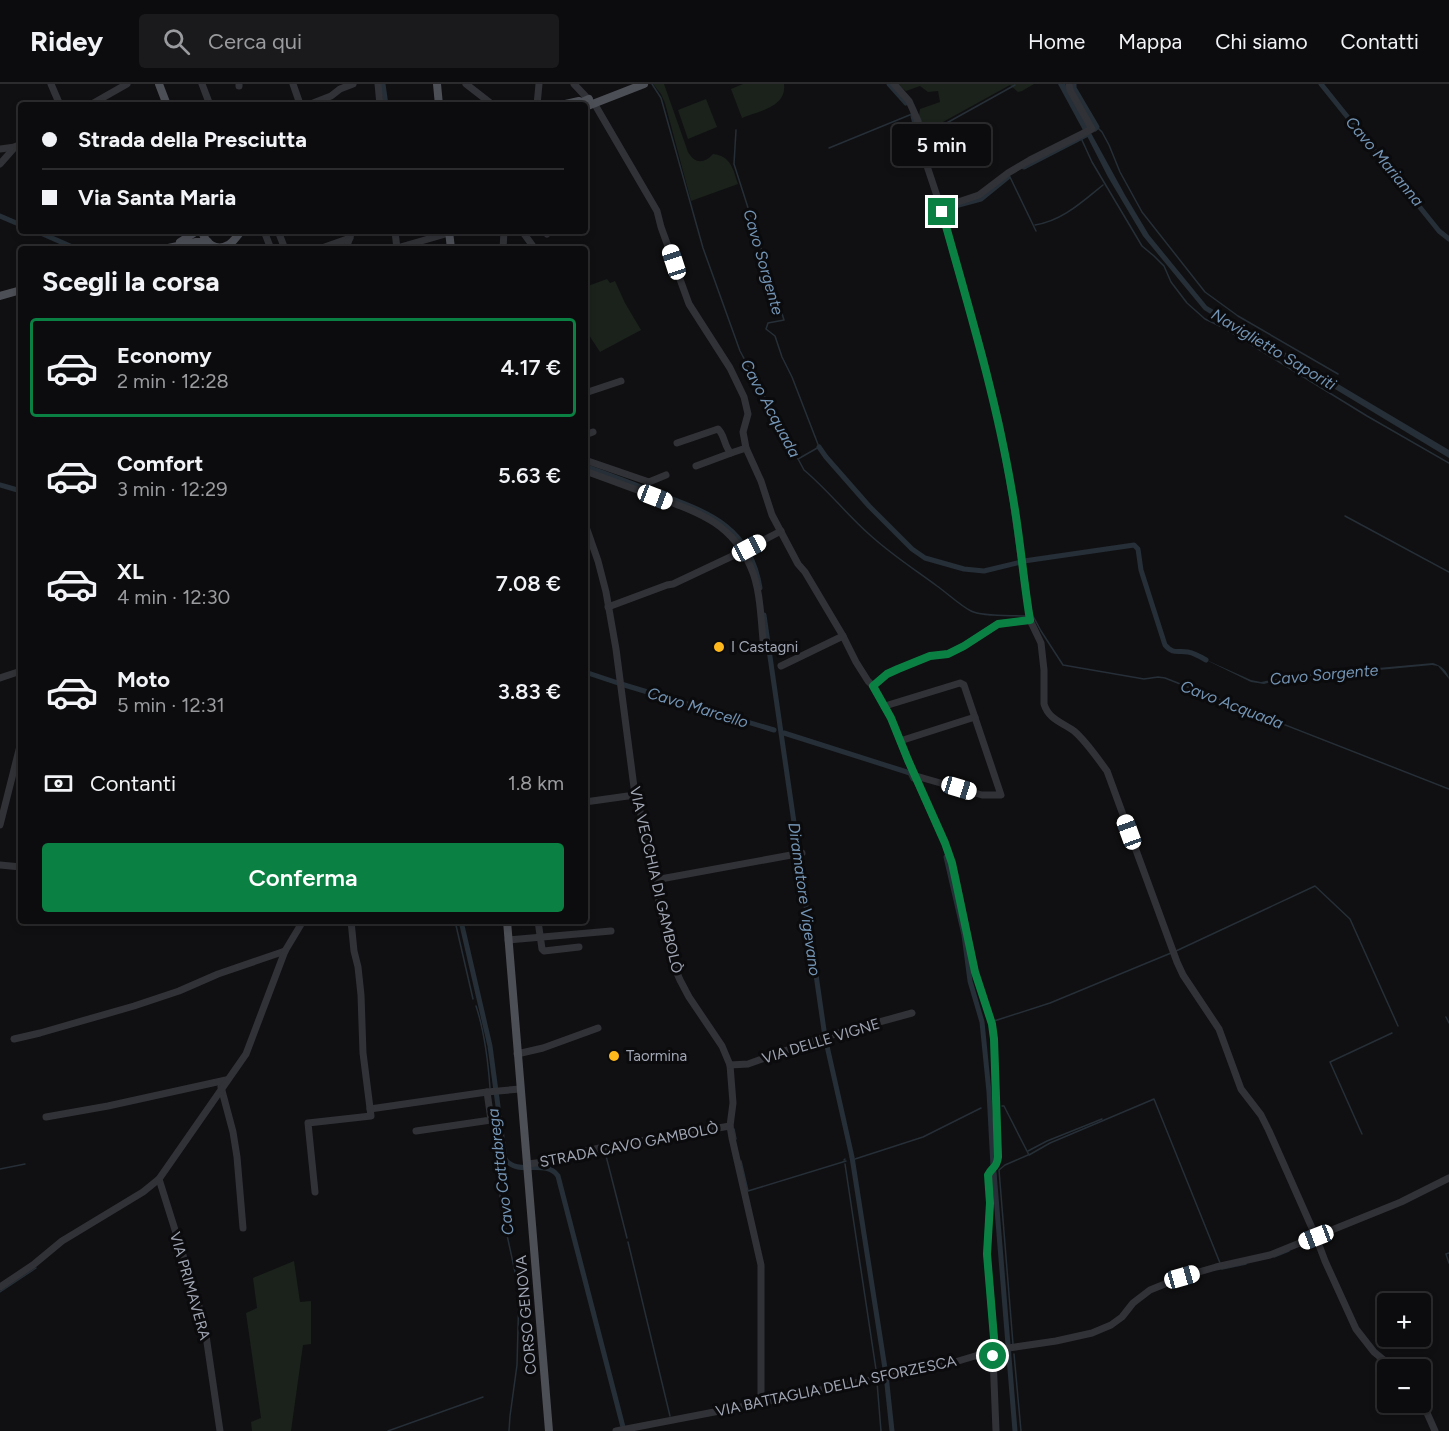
<!DOCTYPE html>
<html lang="it">
<meta charset="utf-8">
<style>
body{margin:0;font-family:Figtree,sans-serif;background:#1a1a1c;color:#f1f3f6;height:100vh;display:flex;flex-direction:column;font-size:22px;white-space:nowrap}
*{box-sizing:border-box;margin:0}
p{font-size:20px;color:#9a9b9e}
.icon{flex:none;width:33px;height:33px;fill:none;stroke:currentColor;stroke-width:2;stroke-linecap:round;stroke-linejoin:round}
.map{position:relative;flex:1;overflow:hidden}
.details{position:absolute;left:18px;top:162px;width:570px;height:678px;display:flex;flex-direction:column;background:#0c0c0e;border-radius:6px;box-shadow:0 3px 9px #0003,0 0 0 2px #2c2c2e}
.details>*{flex:none}
.hud{position:absolute;left:18px;top:18px;width:570px;height:132px;border-radius:6px;box-shadow:0 3px 9px #0003,0 0 0 2px #2c2c2e;display:grid;align-content:center;height:132px;padding:0 24px;background:#0c0c0e}
.controls{position:absolute;left:1377px;top:1209px;display:grid;gap:12px}
.controls a{display:grid;place-items:center;width:54px;height:54px;border-radius:6px;background:#0c0c0e;box-shadow:0 3px 9px #0003,0 0 0 2px #2c2c2e;font-size:30px}
.end{position:absolute;width:27px;height:27px;margin:-14px;border:8px solid #0b8043;background:#fff;box-shadow:0 0 0 3px #fff}
.from{border-radius:50%}
.bubble{position:absolute;height:42px;border-radius:6px;background:#0c0c0e;box-shadow:0 3px 9px #0003,0 0 0 2px #2c2c2e;font-size:20px;font-weight:600;line-height:42px;text-align:center}
.car{position:absolute;width:18px;height:36px;margin:-18px -9px;border-radius:8px;box-shadow:0 0 4px 2px #0007;background:linear-gradient(#fff 24%,#345 0 40%,#fff 0 76%,#345 0 86%,#fff 0)}
.hud b{display:flex;align-items:center;gap:21px;height:57px;font-size:22px}
.hud b+b{border-top:2px solid #2c2c2e}
.hud i{width:15px;height:15px;background:#f1f3f6}
ul{padding:0;list-style:none}
li{display:flex;align-items:center;gap:18px;height:99px;margin:0 12px 9px;padding:0 12px;border:3px solid transparent;border-radius:6px}
li div{flex:1}
li b{display:block;font-size:22px}
li em{font-style:normal;font-weight:600}
li.on{border-color:#0b8043}
li>.icon{width:54px;height:54px;stroke-width:1.5}
h2{padding:0 24px;font-size:27px;line-height:72px}
.pay{display:flex;align-items:center;gap:15px;height:66px;padding:0 24px;font-size:22px}
.pay p{margin-inline-start:auto}
.button{display:flex;gap:12px;margin-top:auto;padding:12px 24px}
.button a{flex:1;height:69px;border-radius:6px;background:#0b8043;color:#fff;font-size:24px;font-weight:600;line-height:69px;text-align:center}
header{display:flex;align-items:center;gap:36px;box-sizing:border-box;height:84px;padding:0 30px;background:#0c0c0e;border-bottom:2px solid #2c2c2e}
header strong{font-size:28px}
nav{display:flex;gap:33px;margin-inline-start:auto;font-size:21px}
.search{width:420px;height:54px;background:#1a1a1c;display:flex;align-items:center;gap:15px;box-sizing:border-box;padding:0 21px;border-radius:6px;color:#9a9b9e;font-size:22px}
.map>svg:first-child{display:block}
</style>
<header>
<strong>Ridey</strong>
<div class="search"><svg class="icon" aria-label="search" viewBox="0 0 24 24"><circle cx="10" cy="10" r="6"/><path d="M15 15l6 6"/></svg>Cerca qui</div>
<nav><a>Home</a><a>Mappa</a><a>Chi siamo</a><a>Contatti</a></nav>
</header>
<div class="map">
<svg width="1449" height="1347" viewBox="0 0 1449 1347">
<rect width="100%" height="100%" fill="#101012"/>
<g fill="#1a221b">
<path d="M653 0H664L688 68C695 80 704 80 713 70 731 72 733 85 738 100L691 117 665 19 661 10Z"/>
<path d="M743 0H784C787 23 759 27 742 34L731 5Z"/>
<polygon points="897,0 1034,0 1022,7 1018,8 1010,1 923,49 919,32 920,25 940,18 938,7 928,8 920,2 906,7"/>
<polygon points="706,15 717,43 688,55 678,26"/>
<polygon points="607,195 610,199 615,197 625,219 641,246 600,268 585,245 585,203"/>
<polygon points="294,1177 300,1218 311,1217 311,1260 303,1261 291,1347 252,1347 251,1338 261,1334 246,1229 257,1224 253,1194"/>
</g>
<g fill="#262f37">
<polygon points="1058,0 1065,0 1089,45 1084,48"/>
<polygon points="1091,49 1125,111 1149,151 1207,222 1449,366 1449,374 1204,226 1143,152 1108,93 1087,52"/>
<path d="M1202 574 1251 596 1261 598 1290 592 1433 579C1440 581 1448 587 1449 595L1438 582 1432 581 1282 595 1264 600 1251 598Z"/>
</g>
<g fill="none" stroke-linecap="round" stroke-linejoin="round">
<g stroke="#262f37" stroke-width="1.5">
<path d="M652 0 661 14 703 164 740 267 804 386C828 406 847 431 870 451 892 471 914 485 937 502 947 509 961 522 971 527 983 533 1012 531 1026 532"/>
<polyline points="1097,43 1102,48 1109,61 1120,88 1142,128 1205,208 1238,232 1338,290"/>
<polyline points="736,46 734,80 784,236 768,239 766,245 775,252 782,273 792,293 819,363 798,375"/>
<polyline points="925,51 1015,1"/>
<polyline points="1081,54 1092,78 1142,162 1154,172 1164,182 1171,198 1187,219 1205,235 1224,244 1367,332 1449,379"/>
<polyline points="829,64 912,30"/>
<polyline points="1010,93 1036,147"/>
<path d="M1035 141C1062 137 1082 118 1103 101"/>
<polyline points="1345,432 1449,488"/>
<polyline points="1033,532 1041,547 1063,581 1144,595 1158,593 1165,594 1449,705"/>
<polyline points="455,837 473,915"/>
<polyline points="1176,867 1315,802 1350,835 1398,942"/>
<path d="M476 922C485 949 488 976 490 1004"/>
<polyline points="1446,933 1449,939"/>
<polyline points="994,937 1050,919 1171,869"/>
<polyline points="1002,1022 1004,1022 1005,1024 1029,1071 1050,1059 1154,1015 1220,1179"/>
<polyline points="494,1038 501,1123 518,1202"/>
<polyline points="734,1045 736,1055"/>
<polyline points="1362,1050 1330,978 1392,949"/>
<polyline points="1028,1067 1047,1057 1102,1035"/>
<polyline points="605,1068 627,1154"/>
<polyline points="594,1069 640,1060"/>
<polyline points="850,1073 852,1073"/>
<polyline points="855,1075 923,1053 981,1024"/>
<polyline points="844,1076 845,1075"/>
<polyline points="741,1077 748,1107 846,1077"/>
<polyline points="845,1080 877,1292"/>
<polyline points="548,1084 555,1080"/>
<polyline points="0,1085 25,1080"/>
<polyline points="628,1158 670,1332"/>
<polyline points="1449,1169 1446,1170 1449,1179"/>
<polyline points="1274,1173 1289,1167"/>
<polyline points="1222,1185 1246,1180"/>
<polyline points="0,1208 36,1184"/>
<polyline points="1013,1260 999,1086 1005,1081 1028,1071"/>
<polyline points="1014,1270 1021,1347"/>
<polyline points="877,1298 881,1347"/>
<polyline points="388,1347 483,1313"/>
<polyline points="509,1347 510,1332 517,1281 519,1207"/>
</g>
<g stroke="#262f37" stroke-width="5">
<polyline points="383,0 386,21"/>
<polyline points="889,0 906,19"/>
<polyline points="1074,0 1074,4 1097,43 1095,45"/>
<polyline points="1321,0 1439,147 1449,155"/>
<polyline points="913,32 918,52"/>
<polyline points="1024,83 1088,50"/>
<polyline points="940,126 981,115 1008,93"/>
<polyline points="0,132 21,141"/>
<polyline points="36,147 77,165"/>
<polyline points="819,363 826,373 869,422 912,465 925,474 964,485 984,487 1021,478"/>
<path d="M585 382C610 391 634 400 659 410 710 429 750 443 760 504"/>
<polyline points="0,401 21,407"/>
<path d="M1024 477 1134 461 1138 465 1141 486 1165 561C1174 571 1177 566 1188 568 1194 569 1201 573 1206 576"/>
<polyline points="764,531 825,953 852,1073 886,1291 892,1347"/>
<polyline points="585,588 618,599"/>
<polyline points="621,600 774,646"/>
<polyline points="784,649 910,689 913,695"/>
<polyline points="946,773 964,851 970,897 982,938 989,1008 993,1082"/>
<path d="M461 837 490 962 505 1075C518 1093 546 1074 558 1092L624 1347"/>
<polyline points="994,1088 1015,1347"/>
</g>
<g stroke="#313237" stroke-width="7">
<polyline points="51,0 60,21"/>
<polyline points="202,0 210,21"/>
<polyline points="239,0 239,2"/>
<polyline points="293,0 300,20"/>
<polyline points="378,0 380,21"/>
<polyline points="466,0 493,21"/>
<polyline points="574,0 589,16"/>
<path d="M894 0 909 17 918 37 927 82 940 121 983 274 999 339 1012 409 1030 536 1041 559 1044 586V620C1049 636 1062 638 1074 647 1086 657 1098 675 1107 687L1177 878 1183 891 1219 945 1241 1005 1261 1031 1269 1047 1316 1153 1325 1177 1356 1245 1374 1268 1396 1286"/>
<path d="M594 19 657 127 661 143 689 220 730 284 744 313 748 330 743 348 746 364 761 397 772 431 798 480 805 488 843 552 856 578 868 597 873 602 891 634 908 677 945 759 955 791 975 888 992 940 994 955 998 1073C997 1084 992 1083 989 1091L990 1119 987 1170 995 1266 993 1272 996 1347"/>
<polyline points="90,21 127,0"/>
<polyline points="308,21 331,12 340,5 353,0"/>
<polyline points="537,21 539,0"/>
<polyline points="0,65 15,63"/>
<polyline points="0,80 15,63 21,60"/>
<polyline points="940,121 958,118 979,111 1008,89 1030,76 1092,45 1070,6 1069,0"/>
<polyline points="264,147 271,165"/>
<polyline points="278,147 285,165"/>
<polyline points="395,147 397,165"/>
<polyline points="522,147 535,165"/>
<polyline points="545,147 547,150"/>
<polyline points="397,164 449,149"/>
<polyline points="319,165 350,154"/>
<polyline points="346,165 352,147"/>
<polyline points="503,165 504,147"/>
<polyline points="585,309 621,297"/>
<polyline points="585,351 593,348"/>
<path d="M677 359 718 345C725 351 724 363 731 369L746 364"/>
<polyline points="585,376 649,398 666,391"/>
<polyline points="696,382 731,369"/>
<path d="M585 387C608 395 631 404 654 412 697 428 732 438 751 484 760 503 761 535 763 556"/>
<polyline points="585,440 598,477 606,508 616,565 635,711 649,757 660,824 670,858 674,882 680,896 689,913 722,962 730,981 733,1019 730,1042 732,1054 761,1181 761,1319"/>
<polyline points="608,523 667,501 673,500 743,467 781,447"/>
<polyline points="781,582 843,552"/>
<polyline points="0,594 21,587"/>
<polyline points="873,602 887,590 898,585 930,572 948,570 964,562 998,540 1030,536"/>
<polyline points="885,622 960,599 964,601 1001,711 982,711 916,692"/>
<polyline points="900,657 975,633"/>
<polyline points="585,718 635,711"/>
<polyline points="0,741 21,658"/>
<polyline points="0,781 21,783"/>
<polyline points="655,796 802,769"/>
<polyline points="538,837 542,865 544,867 579,863"/>
<polyline points="508,856 611,847"/>
<polyline points="14,955 40,949 134,922 179,907 218,890 285,867"/>
<polyline points="517,970 543,964 598,944"/>
<polyline points="730,981 748,980 824,953 912,929"/>
<polyline points="221,1003 233,1048 237,1073 243,1144"/>
<polyline points="370,1025 487,1008 520,1005"/>
<polyline points="46,1033 108,1022 226,996"/>
<polyline points="416,1047 491,1036 487,1008"/>
<polyline points="527,1080 554,1077 582,1068 604,1063 730,1042"/>
<polyline points="159,1095 204,1238 220,1347"/>
<polyline points="315,1108 308,1039 371,1032 363,969 361,911 358,883 354,867 351,837"/>
<polyline points="0,1203 33,1181 62,1157 143,1108 159,1095 246,970 285,867 303,837"/>
<polyline points="1420,1313 1435,1347"/>
<polyline points="616,1347 761,1319 848,1300 925,1287 995,1266 1056,1257 1092,1249 1111,1241 1122,1233 1133,1219 1150,1206 1182,1193 1216,1183 1270,1171 1401,1118 1449,1094"/>
</g>
<g stroke="#4d4f57" stroke-width="8">
<polyline points="159,0 167,21"/>
<polyline points="437,0 439,21"/>
<polyline points="561,21 579,17"/>
<polyline points="575,21 589,15"/>
<polyline points="585,23 644,0"/>
<path d="M202 147C205 159 216 168 228 161 234 158 237 151 242 147"/>
<polyline points="449,147 451,165"/>
<polyline points="180,158 197,147"/>
<polyline points="164,165 196,158 208,158"/>
<polyline points="0,212 21,206"/>
<polyline points="507,837 549,1347"/>
</g>
</g>
<g fill="none" stroke-linecap="round" stroke-linejoin="round">
<path stroke="#0b8043" stroke-width="8" d="M942 128C968 221 996 313 1012 408 1020 451 1023 494 1030 536L998 540 964 562 948 570 930 572 898 585 887 590 873 602 891 634 908 676 945 759 952 779 975 888 992 940 994 955 998 1073C997 1084 992 1083 988 1091L990 1119 987 1170 995 1266 993 1272"/>
</g>
<g fill="#ffb81b" stroke="#0b0b0d" stroke-width="2">
<circle cx="719" cy="563" r="6"/>
<circle cx="614" cy="972" r="6"/>
</g>
<g text-anchor="middle" stroke-width="6" stroke-linejoin="round" paint-order="stroke">
<g font-size="15" fill="#a0a6b4" stroke="#0b0b0d" text-anchor="start">
<text x="731" y="568">I Castagni</text>
<text x="626" y="977">Taormina</text>
</g>
<g font-size="15" fill="#a0a6b4" stroke="#0b0b0d">
<text transform="translate(656 796) rotate(77)" y="5">VIA VECCHIA DI GAMBOLÒ</text>
<text transform="translate(821 957) rotate(-17)" y="5">VIA DELLE VIGNE</text>
<text transform="translate(629 1061) rotate(-11)" y="5">STRADA CAVO GAMBOLÒ</text>
<text transform="translate(190 1202) rotate(74)" y="5">VIA PRIMAVERA</text>
<text transform="translate(526 1231) rotate(-95)" y="5">CORSO GENOVA</text>
<text transform="translate(836 1302) rotate(-12)" y="5">VIA BATTAGLIA DELLA SFORZESCA</text>
</g>
<g font-size="16" font-style="italic" fill="#7394b4" stroke="#0b0b0d">
<text transform="translate(1385 77) rotate(50)" y="6">Cavo Marianna</text>
<text transform="translate(764 178) rotate(74)" y="6">Cavo Sorgente</text>
<text transform="translate(1274 265) rotate(31)" y="6">Naviglietto Saporiti</text>
<text transform="translate(771 324) rotate(62)" y="6">Cavo Acquada</text>
<text transform="translate(1324 590) rotate(-5)" y="6">Cavo Sorgente</text>
<text transform="translate(1232 620) rotate(21)" y="6">Cavo Acquada</text>
<text transform="translate(698 623) rotate(17)" y="6">Cavo Marcello</text>
<text transform="translate(805 815) rotate(82)" y="6">Diramatore Vigevano</text>
<text transform="translate(500 1088) rotate(-97)" y="6">Cavo Cattabrega</text>
</g>
</g>
</svg>
<div class="controls">
<a>+</a>
<a>−</a>
</div>
<i class="end from" style="left:993px;top:1272px"></i>
<i class="end" style="left:942px;top:128px"></i>
<div class="bubble" style="left:892px;top:40px;width:99px">5 min</div>
<i class="car" style="left:674px;top:178px;rotate:342deg"></i>
<i class="car" style="left:655px;top:413px;rotate:111deg"></i>
<i class="car" style="left:749px;top:464px;rotate:62deg"></i>
<i class="car" style="left:959px;top:704px;rotate:107deg"></i>
<i class="car" style="left:1129px;top:748px;rotate:340deg"></i>
<i class="car" style="left:1316px;top:1153px;rotate:249deg"></i>
<i class="car" style="left:1182px;top:1193px;rotate:74deg"></i>
<div class="hud">
<b><i class="from"></i>Strada della Presciutta</b>
<b><i></i>Via Santa Maria</b>
</div>
<section class="details">
<h2>Scegli la corsa</h2>
<ul>
<li class="on"><svg class="icon" aria-label="car" viewBox="0 0 24 24"><path d="M5 17H2v-5l4-1 3-4h7l3 4 3 1v5h-3M9 17h6M6 11h13"/><circle cx="7" cy="17" r="2"/><circle cx="17" cy="17" r="2"/></svg><div><b>Economy</b><p>2 min · 12:28</p></div><em>4.17 €</em></li>
<li><svg class="icon" aria-label="car" viewBox="0 0 24 24"><path d="M5 17H2v-5l4-1 3-4h7l3 4 3 1v5h-3M9 17h6M6 11h13"/><circle cx="7" cy="17" r="2"/><circle cx="17" cy="17" r="2"/></svg><div><b>Comfort</b><p>3 min · 12:29</p></div><em>5.63 €</em></li>
<li><svg class="icon" aria-label="car" viewBox="0 0 24 24"><path d="M5 17H2v-5l4-1 3-4h7l3 4 3 1v5h-3M9 17h6M6 11h13"/><circle cx="7" cy="17" r="2"/><circle cx="17" cy="17" r="2"/></svg><div><b>XL</b><p>4 min · 12:30</p></div><em>7.08 €</em></li>
<li><svg class="icon" aria-label="car" viewBox="0 0 24 24"><path d="M5 17H2v-5l4-1 3-4h7l3 4 3 1v5h-3M9 17h6M6 11h13"/><circle cx="7" cy="17" r="2"/><circle cx="17" cy="17" r="2"/></svg><div><b>Moto</b><p>5 min · 12:31</p></div><em>3.83 €</em></li>
</ul>
<div class="pay"><svg class="icon" aria-label="cash" viewBox="0 0 24 24"><path d="M3 7h18v10H3z"/><circle cx="12" cy="12" r="2"/></svg>Contanti<p>1.8 km</p></div>
<div class="button"><a>Conferma</a></div>
</section>
</div>
